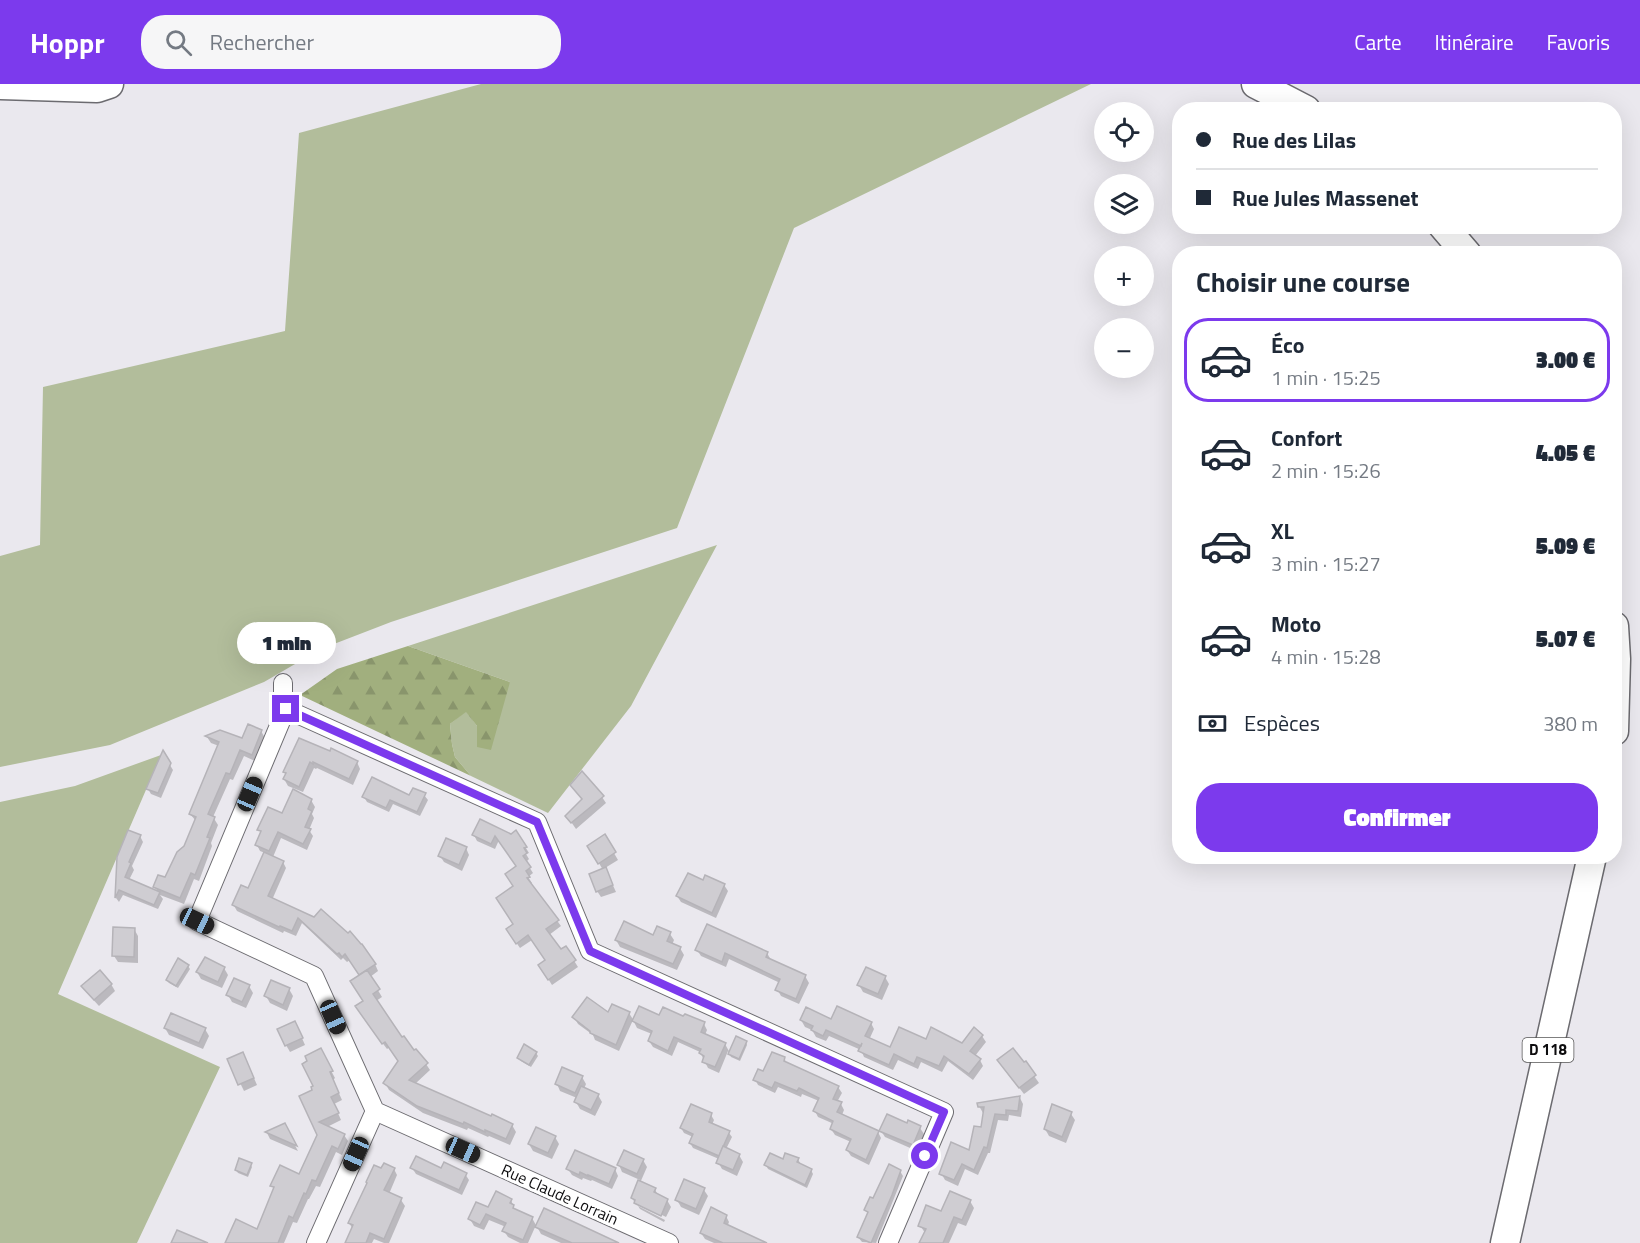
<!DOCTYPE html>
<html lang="fr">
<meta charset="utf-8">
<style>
body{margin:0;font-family:"Titillium Web",sans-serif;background:#f6f6f7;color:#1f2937;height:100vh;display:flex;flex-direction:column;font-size:22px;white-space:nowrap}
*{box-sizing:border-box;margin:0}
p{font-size:20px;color:#747a83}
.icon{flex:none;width:33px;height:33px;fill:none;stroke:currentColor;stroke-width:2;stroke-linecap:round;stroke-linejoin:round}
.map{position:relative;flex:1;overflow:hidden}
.details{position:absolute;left:1172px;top:162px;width:450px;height:618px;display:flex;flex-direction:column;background:#fff;border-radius:24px;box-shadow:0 6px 24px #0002}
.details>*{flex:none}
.top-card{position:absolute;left:1172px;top:18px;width:450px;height:132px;border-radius:24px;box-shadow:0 6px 24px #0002;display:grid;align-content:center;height:132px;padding:0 24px;background:#fff}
.buttons{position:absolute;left:1094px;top:18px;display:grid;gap:12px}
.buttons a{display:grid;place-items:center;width:60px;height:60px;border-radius:50%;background:#fff;box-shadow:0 6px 24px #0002;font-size:30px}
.end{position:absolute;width:27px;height:27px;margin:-14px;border:8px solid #7c3aed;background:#fff;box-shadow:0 0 0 3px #fff}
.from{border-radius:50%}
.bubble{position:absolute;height:42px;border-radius:21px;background:#fff;box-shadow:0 6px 24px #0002;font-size:20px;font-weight:800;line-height:42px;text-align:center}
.car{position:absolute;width:18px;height:36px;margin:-18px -9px;border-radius:8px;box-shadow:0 0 4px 2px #0007;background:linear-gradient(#222 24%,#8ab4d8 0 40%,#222 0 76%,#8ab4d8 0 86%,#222 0)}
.top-card b{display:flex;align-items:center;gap:21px;height:57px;font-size:22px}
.top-card b+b{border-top:2px solid #e0e1e3}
.top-card i{width:15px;height:15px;background:#1f2937}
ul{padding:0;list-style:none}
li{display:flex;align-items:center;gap:18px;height:84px;margin:0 12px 9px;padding:0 12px;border:3px solid transparent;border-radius:24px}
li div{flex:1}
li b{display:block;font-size:22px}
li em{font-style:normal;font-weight:800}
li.selected{border-color:#7c3aed}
li>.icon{width:54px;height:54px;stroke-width:1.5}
h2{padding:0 24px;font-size:27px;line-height:72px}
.pay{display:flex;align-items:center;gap:15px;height:66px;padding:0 24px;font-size:22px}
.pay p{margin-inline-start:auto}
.primary-button{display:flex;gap:12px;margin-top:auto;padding:12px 24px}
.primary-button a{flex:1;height:69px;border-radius:24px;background:#7c3aed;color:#fff;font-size:24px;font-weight:800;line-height:69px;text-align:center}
header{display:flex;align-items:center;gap:36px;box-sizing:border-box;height:84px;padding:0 30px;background:#7c3aed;color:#fff}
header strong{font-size:28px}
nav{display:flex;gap:33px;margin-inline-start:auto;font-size:21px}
.search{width:420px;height:54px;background:#f6f6f7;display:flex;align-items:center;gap:15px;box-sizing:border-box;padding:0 21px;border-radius:24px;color:#747a83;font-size:22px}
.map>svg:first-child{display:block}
</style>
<header>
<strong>Hoppr</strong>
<div class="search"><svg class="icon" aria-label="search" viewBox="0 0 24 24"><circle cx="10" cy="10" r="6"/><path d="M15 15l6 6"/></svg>Rechercher</div>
<nav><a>Carte</a><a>Itinéraire</a><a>Favoris</a></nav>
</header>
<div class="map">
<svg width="1640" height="1159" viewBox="0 0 1640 1159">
<defs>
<pattern id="forest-firs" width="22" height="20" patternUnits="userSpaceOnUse" patternTransform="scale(1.5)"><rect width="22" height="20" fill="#a1af7e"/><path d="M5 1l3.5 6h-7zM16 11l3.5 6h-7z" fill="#89956c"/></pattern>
</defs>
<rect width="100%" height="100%" fill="#eae8ee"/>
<g fill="#b2bd9b">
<polygon points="481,0 1091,0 794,144 677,444 391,538 321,565 264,598 110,661 0,683 0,472 40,461 43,303 285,247 299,49"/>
<polygon points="717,461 631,622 548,729 471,692 455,673 452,660 450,640 466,627 477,642 510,598 408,562"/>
<polygon points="161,671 58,910 220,983 137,1159 0,1159 0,718 75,702"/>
</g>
<polygon fill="url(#forest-firs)" points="408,562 510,598 491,666 477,663 477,642 466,628 450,640 452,660 455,673 471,692 300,611 337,585"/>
<g fill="#0003">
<polygon points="261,647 265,654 255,677 244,672 233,696 230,695 213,733 218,741 211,759 212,762 199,797 194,795 184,820 160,811 163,815 158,825 123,811 119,818 116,814 118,774 140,752 143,758 132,782 134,786 129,796 158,808 155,803 166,795 186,763 196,737 190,730 219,662 211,659 207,653 243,656"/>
<polygon points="300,656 357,678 360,685 353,701 317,684 316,685 314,684 303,708 288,702 284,695 287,691 285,688"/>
<polygon points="163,670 173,686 161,714 151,710 148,705"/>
<polygon points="576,708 602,713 606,719 576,745 567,732 583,717"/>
<polygon points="424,711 428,716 420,732 393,720 389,728 367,718 364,713 410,713"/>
<polygon points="311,716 315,723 312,730 314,734 309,746 313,752 307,766 281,754 273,773 283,778 286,784 272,816 375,880 378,887 370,893 382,913 376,917 402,955 426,980 430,986 415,1000 512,1041 516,1048 510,1061 489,1052 488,1053 468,1044 467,1046 423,1029 389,1006 385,999 400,978 390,963 387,965 360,929 365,918 361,892 350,876 347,878 343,874 341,876 302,839 296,852 284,847 283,849 237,827 233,820 249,806 265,769 260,767 257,761 261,749 259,746"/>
<polygon points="516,748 529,769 526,770 529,775 526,778 533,789 528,793 532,799 530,800 561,842 549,851 561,867 566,864 578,883 552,901 540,882 547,877 532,856 520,864 511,851 515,841 515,803 517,783 499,756 495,765 477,757 474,751 511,751"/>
<polygon points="604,752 618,776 605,784 616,808 601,813 597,807 603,786 589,762"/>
<polygon points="466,764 469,771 462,787 444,778 440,772"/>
<polygon points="724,801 728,807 716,834 681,818 677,812"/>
<polygon points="134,845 138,852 138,879 118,878 114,872"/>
<polygon points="670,850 674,856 672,861 680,864 684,871 677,886 620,863 616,856 654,853"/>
<polygon points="697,866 767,869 771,876 805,892 809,899 799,920 781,912 777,905 780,899 729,875 726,883 701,872"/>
<polygon points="188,882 190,885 178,904 169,899 167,896"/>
<polygon points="224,884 228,891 222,904 201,895 197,888"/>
<polygon points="885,893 889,900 882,916 863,908 859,901"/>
<polygon points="111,900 115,907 99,922 87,909 83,903"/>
<polygon points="249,902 253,909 246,924 232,918 228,911"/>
<polygon points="289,905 293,912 287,927 270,919 266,912"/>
<polygon points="629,929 634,937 660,933 704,940 707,946 705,951 725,960 730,969 746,958 747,961 740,977 731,973 728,967 719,989 708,984 700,968 678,958 672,972 653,963 649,957 652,950 637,944 633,936 619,967 595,956 593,951 578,940 574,933"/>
<polygon points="801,936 871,939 874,945 869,956 891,965 926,957 963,960 982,952 986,958 975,972 980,976 983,982 973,996 948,977 942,988 921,978 918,985 898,976 893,986 864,973 861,966 829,952 826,957 816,953 812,946 805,943"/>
<polygon points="165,944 205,945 209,952 203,965 169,951"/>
<polygon points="298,945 305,961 290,968 286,961"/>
<polygon points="320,966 335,994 333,996 342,1016 334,1020 341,1036 327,1043 344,1051 348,1057 342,1071 336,1068 320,1103 316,1102 309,1115 308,1115 297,1139 293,1138 284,1159 230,1159 258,1147 275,1106 272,1102 300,1092 319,1051 314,1007"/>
<polygon points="536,969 538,972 531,983 521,977 519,974"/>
<polygon points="784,974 787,980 838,1003 842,1009 837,1018 841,1020 844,1026 842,1031 878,1048 881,1054 869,1081 851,1072 847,1066 851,1058 835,1051 831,1045 834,1040 818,1033 815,1027 819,1017 802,1010 801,1013 778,1003 775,1009 758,1001 755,995"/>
<polygon points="229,976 246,976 257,1001 244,1007"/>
<polygon points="1025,979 1039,999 1024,1010 1003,983"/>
<polygon points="582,993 586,1000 584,1005 598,1011 602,1018 595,1032 580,1025 576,1018 577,1014 560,1007 557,1000"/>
<polygon points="1020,1014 1023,1020 1021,1033 1009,1031 1008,1037 998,1036 990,1069 988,1069 978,1091 965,1085 958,1102 945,1096 941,1089 970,1068 983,1045 985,1029 983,1029 979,1022"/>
<polygon points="1071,1030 1075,1036 1066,1059 1049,1052 1045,1045"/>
<polygon points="711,1031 714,1036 712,1041 729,1049 732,1053 726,1065 739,1071 743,1078 737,1092 722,1085 718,1078 719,1075 693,1064 690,1059 693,1053 684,1049 681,1044"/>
<polygon points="284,1041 298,1067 270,1055 267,1049"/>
<polygon points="907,1041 920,1044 924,1050 917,1067 885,1053 881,1047"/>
<polygon points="555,1053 559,1060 552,1075 533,1067 529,1060"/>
<polygon points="798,1075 800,1079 799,1081 811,1086 813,1090 807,1104 768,1085 766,1081 783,1077"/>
<polygon points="643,1076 647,1083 640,1099 655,1105 658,1112 667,1116 671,1123 666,1133 636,1118 636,1120 632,1114 640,1096 622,1088 619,1081"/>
<polygon points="250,1080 252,1083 248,1093 238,1089 236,1086"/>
<polygon points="412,1084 442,1086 465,1090 469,1096 462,1111 416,1090"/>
<polygon points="394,1085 397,1091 389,1110 401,1116 405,1122 389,1159 384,1159 374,1155 372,1159 347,1159 353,1145 349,1139 382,1086"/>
<polygon points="568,1085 615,1085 618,1092 612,1105 592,1096 591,1097 583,1094 582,1096 572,1091"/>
<polygon points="900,1087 903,1092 876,1159 862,1158 858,1153 868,1130 866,1126"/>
<polygon points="704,1106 708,1112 699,1131 681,1123 677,1116"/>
<polygon points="511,1116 515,1126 532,1134 537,1143 617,1159 561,1159 541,1150 536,1141 528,1159 520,1159 508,1153 504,1147 506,1143 489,1136 484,1146 474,1142 470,1135"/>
<polygon points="970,1117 974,1124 966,1142 958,1139 949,1159 921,1159 925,1149 920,1141"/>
<polygon points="638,1122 665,1136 664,1138 640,1125"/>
<polygon points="726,1132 729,1138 727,1143 761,1159 714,1159 705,1155 701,1149"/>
</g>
<g fill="#cfcdd2" stroke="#b5b3b8" stroke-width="1.5">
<polygon points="248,640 262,646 252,671 240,666 230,690 226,689 208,730 215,733 207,753 210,754 195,791 191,789 180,814 153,803 158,791 165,793 177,768 184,762 196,733 189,730 219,658 205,652 220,646 242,654"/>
<polygon points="299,654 330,667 331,664 358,677 349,695 313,678 313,680 310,678 299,703 283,695 286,689 283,688"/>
<polygon points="163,666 171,679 158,709 146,705"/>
<polygon points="582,687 604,712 571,739 565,732 582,715 570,701"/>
<polygon points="372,693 409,711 413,704 426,709 417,728 390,716 386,724 362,713"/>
<polygon points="293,705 312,715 308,725 312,727 305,743 311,745 303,760 278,748 269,767 255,761 261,747 257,746 268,723 282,729"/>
<polygon points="480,735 511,750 516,746 527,763 524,764 527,769 523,772 531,783 526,787 530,793 527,794 559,836 546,845 561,865 566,862 576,876 548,896 538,881 545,876 528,851 516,860 506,845 513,840 496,814 513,802 505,790 516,782 495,752 491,760 472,751"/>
<polygon points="128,746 141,751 129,778 131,779 125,793 160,808 154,821 119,806 115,814 117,773"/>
<polygon points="605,750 616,768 598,780 587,762"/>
<polygon points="446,754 467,763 459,781 438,772"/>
<polygon points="264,768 284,777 268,812 314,833 321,825 348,849 350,847 361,860 362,860 376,880 359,891 345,870 342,873 339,869 337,870 298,834 292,847 280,842 279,843 232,821 241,801 248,804"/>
<polygon points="606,783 613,801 596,808 589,790"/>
<polygon points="688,789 703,796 705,791 725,800 712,829 676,812"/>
<polygon points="624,837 653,851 657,842 671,848 667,857 681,863 673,880 615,856"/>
<polygon points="707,840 768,868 766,873 806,891 796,915 775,906 780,895 725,869 722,878 695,866"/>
<polygon points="113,843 135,844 134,873 112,872"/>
<polygon points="205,873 225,883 218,898 196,888"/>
<polygon points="178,874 189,881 176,902 166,896"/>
<polygon points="866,883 886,892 878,910 857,901"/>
<polygon points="100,886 112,900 94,916 81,902"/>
<polygon points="367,886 380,905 373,910 402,953 404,952 414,966 416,965 428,979 409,996 491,1032 492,1030 513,1040 506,1055 485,1046 485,1048 464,1038 463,1040 417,1022 383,999 398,977 385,958 382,960 355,922 363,917 350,897"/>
<polygon points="234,894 250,901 242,918 226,911"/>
<polygon points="271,896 290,904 283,921 264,912"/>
<polygon points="587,913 608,928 612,920 630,928 616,961 590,949 590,947 572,933"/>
<polygon points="639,922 659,931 663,923 683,932 685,930 705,938 701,948 726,959 715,983 702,978 704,972 699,969 701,965 674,953 668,967 648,957 652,947 632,937"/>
<polygon points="837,922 872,938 865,952 890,963 899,943 926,955 931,943 962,959 974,943 983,951 970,967 981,975 969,990 944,972 939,982 917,973 914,980 894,970 889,981 858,967 862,959 861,962 826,946 823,952 811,946 813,942 800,936 806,923 831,935"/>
<polygon points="171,929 206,944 199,959 164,944"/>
<polygon points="295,937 303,954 285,962 277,945"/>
<polygon points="736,952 747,957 739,975 728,970"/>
<polygon points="524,960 537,968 529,981 517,974"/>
<polygon points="321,964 333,987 330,988 339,1009 331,1013 339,1029 319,1038 345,1050 338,1065 332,1062 316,1097 312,1096 306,1110 304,1109 293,1134 289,1132 278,1159 225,1159 236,1135 257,1145 274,1103 270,1102 280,1081 299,1090 317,1051 299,1012 312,1006 311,1003 313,1002 302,980 307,977 305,972"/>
<polygon points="1013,964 1024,978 1026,977 1036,991 1019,1004 997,976"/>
<polygon points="243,968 254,994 238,1001 227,975"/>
<polygon points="772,968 785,973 784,977 839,1002 833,1015 842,1018 837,1028 879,1047 866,1076 846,1066 851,1055 830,1045 833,1037 813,1027 819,1014 799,1004 797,1007 775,998 772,1004 753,996 758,985 763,987"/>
<polygon points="562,983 583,992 575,1009 555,1000"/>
<polygon points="581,1002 599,1010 591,1026 574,1018"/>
<polygon points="1020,1012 1018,1027 1006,1026 1006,1031 995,1030 987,1064 984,1063 974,1086 962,1080 954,1096 939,1090 951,1058 969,1066 974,1042 981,1043 984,1023 978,1023 977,1019"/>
<polygon points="691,1020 712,1029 709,1038 730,1047 719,1072 689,1059 693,1050 680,1044"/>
<polygon points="1052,1020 1072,1028 1062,1053 1044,1045"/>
<polygon points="887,1030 907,1039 908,1036 921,1042 913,1061 879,1047"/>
<polygon points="285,1039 297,1062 265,1048"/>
<polygon points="536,1043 556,1052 548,1069 528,1060"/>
<polygon points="723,1062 740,1070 733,1086 716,1079"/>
<polygon points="575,1066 616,1084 609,1100 588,1091 588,1092 580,1088 579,1091 566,1085"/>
<polygon points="624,1066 644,1075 637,1090 617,1081"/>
<polygon points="770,1069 783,1075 785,1069 799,1074 797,1078 812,1085 805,1101 764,1081"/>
<polygon points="416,1072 441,1084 444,1078 467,1089 459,1106 410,1084"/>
<polygon points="239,1074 252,1079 247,1091 235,1086"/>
<polygon points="384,1079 395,1084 384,1106 402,1114 384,1155 370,1149 366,1159 345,1159 353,1141 348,1139 367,1099 366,1098 374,1081 381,1084"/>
<polygon points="889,1080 901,1086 892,1111 871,1159 857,1153 868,1128 864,1126 870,1113 873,1114"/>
<polygon points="684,1095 705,1104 696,1125 675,1116"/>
<polygon points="638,1096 656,1104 654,1108 668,1115 661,1132 634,1119 635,1116 631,1114"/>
<polygon points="496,1107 512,1115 510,1119 514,1121 513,1124 533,1133 523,1156 502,1147 506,1139 486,1130 480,1141 468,1135 476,1118 488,1123"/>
<polygon points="950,1107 971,1116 962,1136 954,1133 943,1159 919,1159 926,1145 918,1142 926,1121 941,1127"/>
<polygon points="711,1123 727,1131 724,1139 767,1159 723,1159 700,1149"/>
<polygon points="544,1124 619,1159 572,1159 535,1143"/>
<polygon points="177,1146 208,1159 171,1159"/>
</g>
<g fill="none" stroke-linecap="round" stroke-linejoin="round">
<g stroke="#6c6b70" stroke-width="20">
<g id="street">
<polyline points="283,599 283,615 286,625 197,837 314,892 375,1027 669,1159"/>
<polyline points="286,625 537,738 590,867 944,1028 888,1159"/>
<polyline points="316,1159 375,1027"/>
</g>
</g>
<g stroke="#6c6b70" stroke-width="31">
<g id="primary">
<polyline points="1256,0 1306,26"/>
<polyline points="0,1 97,4 109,0"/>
<polyline points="1443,142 1467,170"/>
<polyline points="1614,542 1616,575 1614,647"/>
<polyline points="1505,1159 1592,772"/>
</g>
</g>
<use href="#street" stroke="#fff" stroke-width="18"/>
<use href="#primary" stroke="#fff" stroke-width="28"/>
</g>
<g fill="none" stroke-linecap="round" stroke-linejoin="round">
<polyline stroke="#7c3aed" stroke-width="8" points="286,625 537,738 590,867 944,1028 925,1072"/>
</g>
<g text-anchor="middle" stroke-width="6" stroke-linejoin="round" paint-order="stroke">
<rect fill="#fff" stroke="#565556" stroke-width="1.5" x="1522.5" y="954" width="51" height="24" rx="4.5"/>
<g font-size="15" font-weight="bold" fill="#0d0c0e">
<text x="1548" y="971">D 118</text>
</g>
<g font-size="16" fill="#0d0c0e" stroke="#fff">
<text transform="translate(560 1110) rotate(24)" y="6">Rue Claude Lorrain</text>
</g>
</g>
</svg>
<div class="buttons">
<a><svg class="icon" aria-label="locate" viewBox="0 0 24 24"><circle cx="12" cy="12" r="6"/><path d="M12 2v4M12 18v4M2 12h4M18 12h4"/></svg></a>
<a><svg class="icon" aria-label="layers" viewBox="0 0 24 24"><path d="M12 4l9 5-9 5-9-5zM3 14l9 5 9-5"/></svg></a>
<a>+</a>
<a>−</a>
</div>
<i class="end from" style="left:925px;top:1072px"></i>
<i class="end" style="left:286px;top:625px"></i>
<div class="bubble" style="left:237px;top:538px;width:99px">1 min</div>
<i class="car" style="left:250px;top:710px;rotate:23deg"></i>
<i class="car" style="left:197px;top:837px;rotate:115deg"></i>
<i class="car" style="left:333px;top:933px;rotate:156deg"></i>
<i class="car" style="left:463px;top:1066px;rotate:114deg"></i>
<i class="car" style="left:356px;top:1070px;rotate:204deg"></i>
<div class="top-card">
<b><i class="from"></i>Rue des Lilas</b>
<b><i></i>Rue Jules Massenet</b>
</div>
<section class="details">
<h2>Choisir une course</h2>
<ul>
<li class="selected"><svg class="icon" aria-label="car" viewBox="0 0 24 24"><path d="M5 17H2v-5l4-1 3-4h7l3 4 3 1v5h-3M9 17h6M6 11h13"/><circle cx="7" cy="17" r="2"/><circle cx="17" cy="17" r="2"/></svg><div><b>Éco</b><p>1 min · 15:25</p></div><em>3.00 €</em></li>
<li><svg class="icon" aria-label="car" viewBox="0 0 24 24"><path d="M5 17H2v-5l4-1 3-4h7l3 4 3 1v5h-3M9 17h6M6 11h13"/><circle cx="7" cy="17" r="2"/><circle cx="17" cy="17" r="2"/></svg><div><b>Confort</b><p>2 min · 15:26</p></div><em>4.05 €</em></li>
<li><svg class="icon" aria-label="car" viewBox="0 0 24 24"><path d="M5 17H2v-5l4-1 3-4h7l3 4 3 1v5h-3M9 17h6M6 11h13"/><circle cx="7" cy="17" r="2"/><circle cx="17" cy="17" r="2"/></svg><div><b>XL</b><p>3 min · 15:27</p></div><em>5.09 €</em></li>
<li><svg class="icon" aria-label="car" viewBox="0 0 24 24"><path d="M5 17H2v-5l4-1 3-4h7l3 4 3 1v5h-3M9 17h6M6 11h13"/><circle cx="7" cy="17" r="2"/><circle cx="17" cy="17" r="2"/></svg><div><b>Moto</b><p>4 min · 15:28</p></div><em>5.07 €</em></li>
</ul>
<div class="pay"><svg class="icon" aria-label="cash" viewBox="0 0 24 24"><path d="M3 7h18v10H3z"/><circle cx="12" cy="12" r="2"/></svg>Espèces<p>380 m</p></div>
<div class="primary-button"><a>Confirmer</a></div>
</section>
</div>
